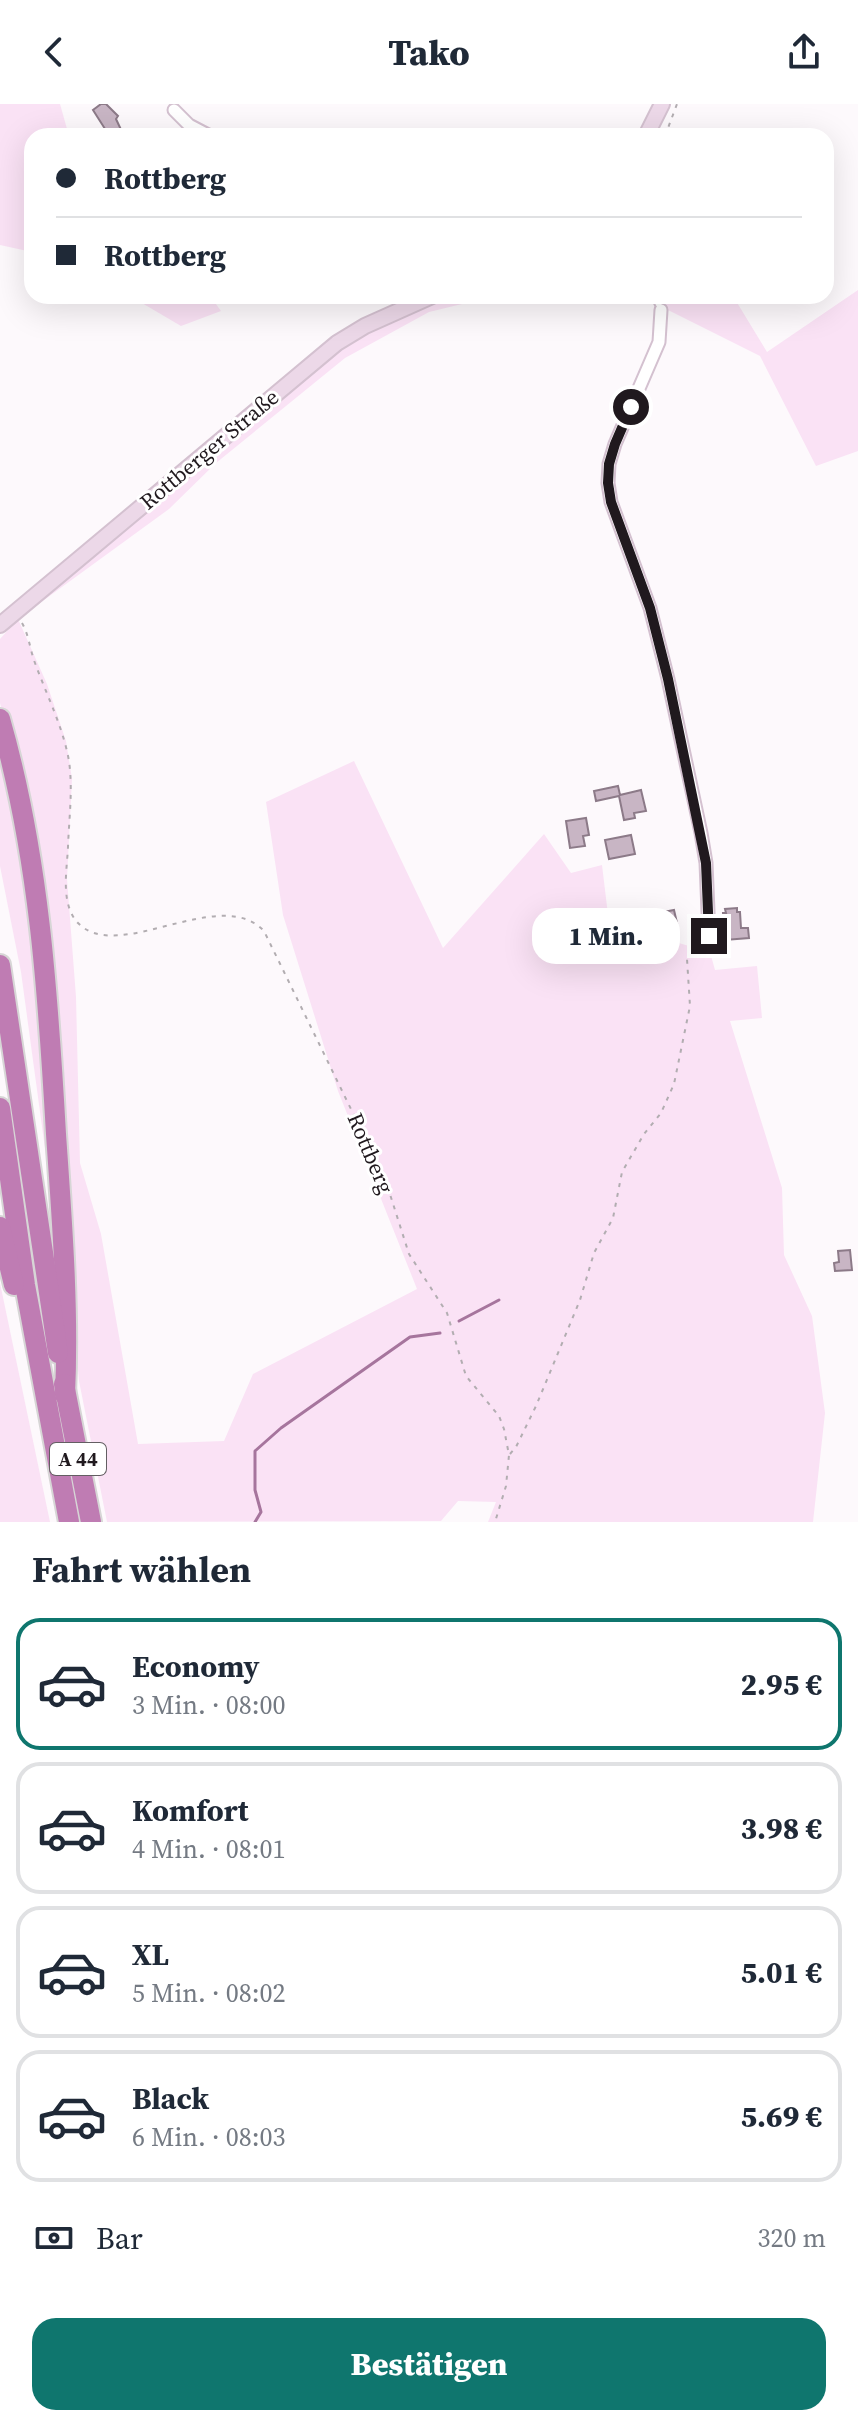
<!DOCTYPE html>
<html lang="de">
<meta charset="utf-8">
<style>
body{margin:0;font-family:"Source Serif 4",serif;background:#f6f6f7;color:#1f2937;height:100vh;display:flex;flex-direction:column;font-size:30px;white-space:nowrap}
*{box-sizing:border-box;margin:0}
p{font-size:26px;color:#747a83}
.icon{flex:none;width:44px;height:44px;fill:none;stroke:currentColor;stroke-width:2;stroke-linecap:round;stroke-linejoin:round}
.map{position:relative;height:1418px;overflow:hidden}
.sheet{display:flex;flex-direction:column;background:#fff;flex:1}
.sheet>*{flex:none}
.banner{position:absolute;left:24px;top:24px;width:810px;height:176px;border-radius:24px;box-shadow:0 8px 32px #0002;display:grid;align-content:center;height:176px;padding:0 32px;background:#fff}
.end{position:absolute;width:36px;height:36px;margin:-18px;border:10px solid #20191e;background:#fff;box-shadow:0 0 0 4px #fff}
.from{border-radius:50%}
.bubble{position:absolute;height:56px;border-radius:24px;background:#fff;box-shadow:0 8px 32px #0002;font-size:26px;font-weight:800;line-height:56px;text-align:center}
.banner b{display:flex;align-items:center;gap:28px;height:76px;font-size:30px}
.banner b+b{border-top:2px solid #e0e1e3}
.banner i{width:20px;height:20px;background:#1f2937}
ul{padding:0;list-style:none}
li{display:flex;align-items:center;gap:24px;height:132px;margin:0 16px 12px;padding:0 16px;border:4px solid #e0e1e3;border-radius:24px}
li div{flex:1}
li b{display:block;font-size:30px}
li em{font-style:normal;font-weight:800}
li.current{border-color:#0f766e}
li>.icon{width:72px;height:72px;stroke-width:1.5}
h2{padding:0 32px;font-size:36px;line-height:96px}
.pay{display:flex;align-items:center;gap:20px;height:88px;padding:0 32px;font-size:30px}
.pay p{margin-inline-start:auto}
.button{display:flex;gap:16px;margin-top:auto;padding:16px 32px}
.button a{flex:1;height:92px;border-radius:24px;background:#0f766e;color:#fff;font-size:32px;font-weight:800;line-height:92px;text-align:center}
header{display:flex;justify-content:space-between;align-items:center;height:104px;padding:0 32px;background:#fff;font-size:36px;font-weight:800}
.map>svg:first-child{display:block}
</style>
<header><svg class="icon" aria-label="back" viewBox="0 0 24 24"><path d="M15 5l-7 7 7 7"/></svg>Tako<svg class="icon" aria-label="share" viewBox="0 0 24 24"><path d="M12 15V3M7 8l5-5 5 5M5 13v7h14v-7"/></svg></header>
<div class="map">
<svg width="858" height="1418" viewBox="0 0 858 1418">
<rect width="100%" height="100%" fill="#fdf9fc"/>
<g fill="#fae2f5">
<polygon points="0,0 60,0 69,32 32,32 32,148 0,141"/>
<polygon points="858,186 858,347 816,362 760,252 666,205 659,192 733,192 767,248"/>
<polygon points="130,192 210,192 221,207 181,222"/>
<polygon points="450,192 495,192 429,208 345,254 216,359 169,405 18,515 47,580 66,637 72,675 67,775 76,893 80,1059 101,1130 138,1340 224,1337 253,1270 417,1185 338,987 283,811 266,698 354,657 443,844 544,730 571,769 602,761 609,819 710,848 715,866 757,862 762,914 730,917 782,1084 784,1151 812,1212 825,1309 813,1418 488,1418 496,1398 458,1397 441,1417 107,1418 79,1277 29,711 0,599 0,535 18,515 342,243 378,221"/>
<polygon points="0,649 26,763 42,908 46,1052 21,868 0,762"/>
<polygon points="0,1179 50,1418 0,1418"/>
</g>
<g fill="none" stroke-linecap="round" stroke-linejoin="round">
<g stroke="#a6759d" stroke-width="3">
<polyline points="459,1217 499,1196"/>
<polyline points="255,1418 261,1408 255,1386 255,1347 281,1324 410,1233 440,1229"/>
</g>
</g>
<g fill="#c8b5c4" stroke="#8c7a88" stroke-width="2">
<polygon points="101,0 106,0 118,12 116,15 124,32 107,32 105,29 107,28 93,6"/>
<polygon points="243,192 283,192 286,197 263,199 246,197"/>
<polygon points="618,682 620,691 641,686 646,707 634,709 635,714 624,716 619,692 596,697 594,687"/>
<polygon points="586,714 589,731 583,732 585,742 570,744 566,717"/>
<polygon points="631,731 635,750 609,755 605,736"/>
<polygon points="737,804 737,808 740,808 741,824 748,824 749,834 725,836 723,809 726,809 725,805"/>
<polygon points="674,806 677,819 650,823 648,811"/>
<polygon points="850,1146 852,1166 835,1167 834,1159 839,1158 838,1147"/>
</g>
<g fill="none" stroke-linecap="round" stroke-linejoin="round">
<g stroke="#d4c1d0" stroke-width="9">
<polyline id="lane" points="654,192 661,205"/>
</g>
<g stroke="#d4c1d0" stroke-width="15">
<g id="street">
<polyline points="174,6 189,21 210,32"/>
<polyline points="661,206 659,238 615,340 609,360 608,379 611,398 650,504 668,575 701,729 706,759 709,832"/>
</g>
</g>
<g stroke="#d4c1d0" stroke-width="18">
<g id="secondary">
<polyline points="646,32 662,0"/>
<polyline points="0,521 337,239 365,222 432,192"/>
</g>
</g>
<g stroke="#d7d6d6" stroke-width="24">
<g id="highway">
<path d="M0 615C39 751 48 889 56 1030 62 1117 69 1204 65 1291"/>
<polyline points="0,861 58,1249"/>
<polyline points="0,1004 25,1181 69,1418"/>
<polyline points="0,1123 14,1181"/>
<polyline points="64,1280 91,1418"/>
</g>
</g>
<g stroke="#b2adb1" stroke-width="2" stroke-dasharray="4 6" stroke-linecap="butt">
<polyline points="665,32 677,0"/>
<path d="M22 519C29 531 30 546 35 559 47 592 63 623 69 657 73 686 69 714 68 743 67 766 60 800 78 819 118 861 220 780 264 827L370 1044 388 1084 409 1150 447 1209 466 1272 499 1312 504 1325 509 1351 506 1382 495 1418"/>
<polyline points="510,1350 516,1343 536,1302 580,1196 594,1149 613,1114 622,1068 644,1030 661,1009 674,980 690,902 687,855 703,839"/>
</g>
<use href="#lane" stroke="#fff" stroke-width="5"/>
<use href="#street" stroke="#fff" stroke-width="11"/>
<use href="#secondary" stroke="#ecd8e8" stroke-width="14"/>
<use href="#highway" stroke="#bf7cb3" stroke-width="20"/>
</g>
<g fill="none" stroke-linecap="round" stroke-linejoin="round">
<polyline stroke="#20191e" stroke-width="10" points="631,303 615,340 609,360 608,379 611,398 650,504 668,575 706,759 709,832"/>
</g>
<g text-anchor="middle" stroke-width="6" stroke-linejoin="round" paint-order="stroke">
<rect fill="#fff" stroke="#635e62" stroke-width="2" x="50" y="1339" width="56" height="32" rx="6"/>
<g font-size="20" font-weight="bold" fill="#20191e">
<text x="78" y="1362">A 44</text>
</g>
<g font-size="22" fill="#20191e" stroke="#fff">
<text transform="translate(209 345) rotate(-40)" y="8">Rottberger Straße</text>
<text transform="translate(371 1049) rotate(67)" y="8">Rottberg</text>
</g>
</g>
</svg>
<i class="end from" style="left:631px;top:303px"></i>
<i class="end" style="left:709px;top:832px"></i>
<div class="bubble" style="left:532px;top:804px;width:148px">1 Min.</div>
<div class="banner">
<b><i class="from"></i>Rottberg</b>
<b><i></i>Rottberg</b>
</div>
</div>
<section class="sheet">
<h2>Fahrt wählen</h2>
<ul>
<li class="current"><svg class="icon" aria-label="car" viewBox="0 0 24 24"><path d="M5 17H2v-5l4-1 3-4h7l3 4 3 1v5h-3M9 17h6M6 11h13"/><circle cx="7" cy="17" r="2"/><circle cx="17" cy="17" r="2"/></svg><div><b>Economy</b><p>3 Min. · 08:00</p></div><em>2.95 €</em></li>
<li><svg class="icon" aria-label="car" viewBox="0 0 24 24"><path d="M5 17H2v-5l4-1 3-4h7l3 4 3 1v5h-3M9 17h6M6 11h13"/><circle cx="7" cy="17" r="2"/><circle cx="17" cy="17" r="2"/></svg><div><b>Komfort</b><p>4 Min. · 08:01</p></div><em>3.98 €</em></li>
<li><svg class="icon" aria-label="car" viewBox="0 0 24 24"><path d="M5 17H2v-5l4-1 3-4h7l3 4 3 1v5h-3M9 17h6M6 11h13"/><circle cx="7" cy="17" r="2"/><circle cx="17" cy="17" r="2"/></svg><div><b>XL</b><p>5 Min. · 08:02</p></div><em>5.01 €</em></li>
<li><svg class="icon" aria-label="car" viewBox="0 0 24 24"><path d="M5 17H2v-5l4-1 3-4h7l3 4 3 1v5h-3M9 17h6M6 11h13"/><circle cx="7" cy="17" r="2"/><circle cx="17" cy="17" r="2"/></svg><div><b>Black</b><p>6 Min. · 08:03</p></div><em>5.69 €</em></li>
</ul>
<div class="pay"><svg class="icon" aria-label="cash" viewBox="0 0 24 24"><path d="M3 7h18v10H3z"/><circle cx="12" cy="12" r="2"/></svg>Bar<p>320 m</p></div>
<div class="button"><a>Bestätigen</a></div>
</section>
